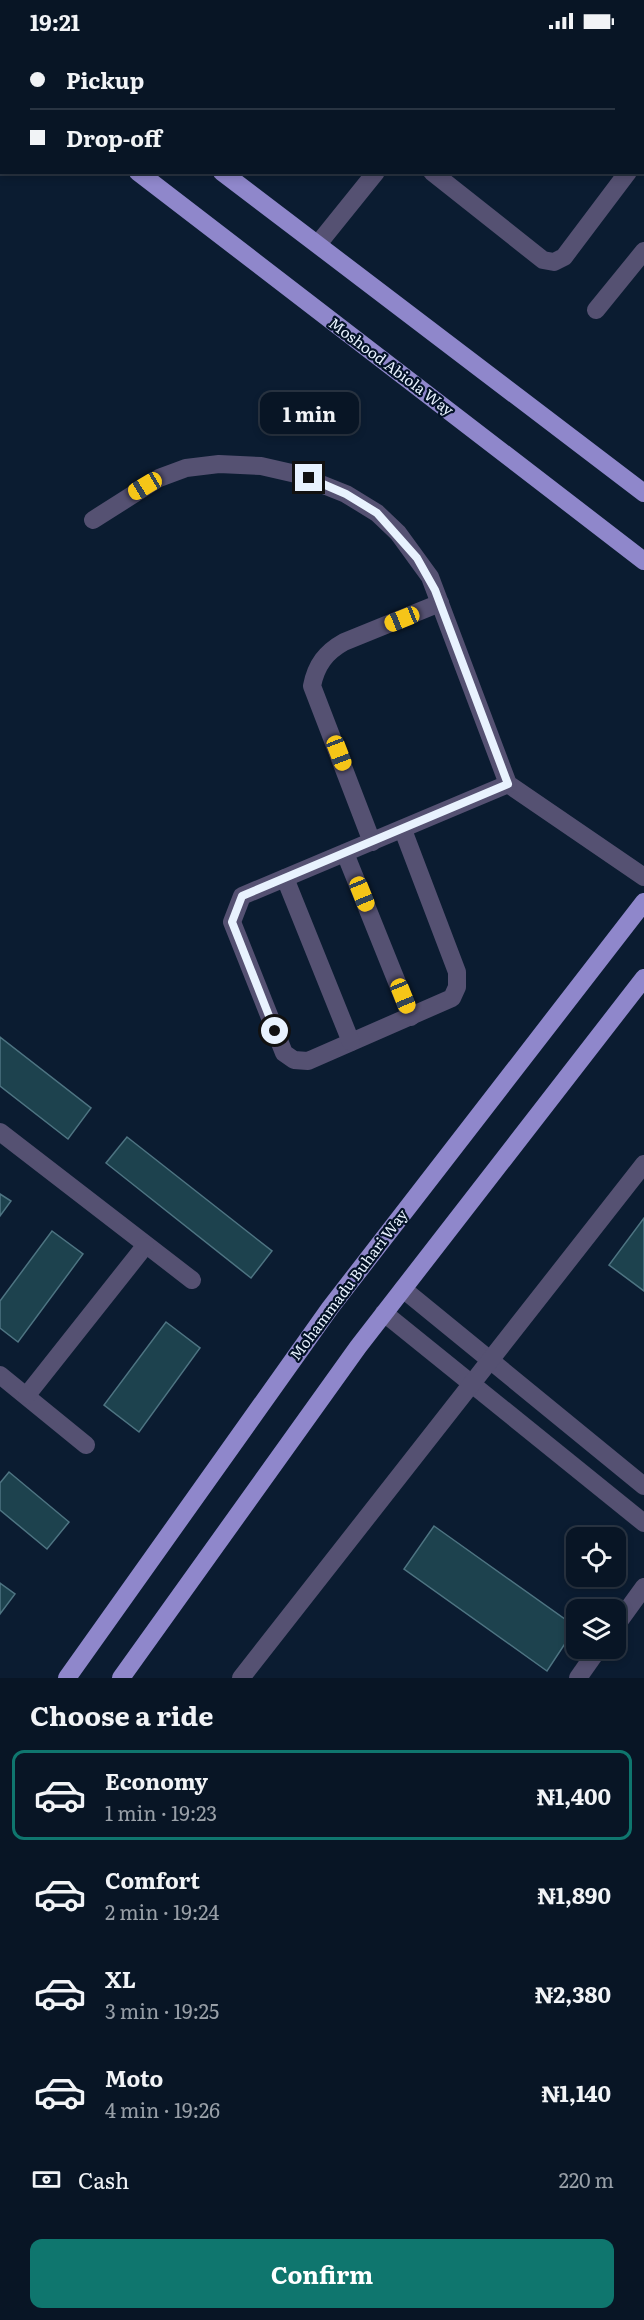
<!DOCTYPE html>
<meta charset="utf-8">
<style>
body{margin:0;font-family:Literata,serif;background:#111e2d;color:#f1f3f6;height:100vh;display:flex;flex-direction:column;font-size:22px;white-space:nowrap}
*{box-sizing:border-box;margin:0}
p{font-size:20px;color:#989fa7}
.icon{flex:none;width:33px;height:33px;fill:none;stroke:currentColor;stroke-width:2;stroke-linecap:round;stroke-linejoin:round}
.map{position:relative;height:1636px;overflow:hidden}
.panel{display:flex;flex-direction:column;background:#081525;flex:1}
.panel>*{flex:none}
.guide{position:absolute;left:0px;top:0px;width:645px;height:132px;box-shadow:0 3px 9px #0003,0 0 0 2px #293442;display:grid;align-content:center;height:132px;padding:0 30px;background:#081525}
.buttons{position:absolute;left:566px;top:1485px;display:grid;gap:12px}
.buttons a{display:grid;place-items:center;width:60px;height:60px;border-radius:12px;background:#081525;box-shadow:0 3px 9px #0003,0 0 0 2px #293442;font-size:30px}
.end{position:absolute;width:27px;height:27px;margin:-14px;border:8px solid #e8f2fe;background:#111;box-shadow:0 0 0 3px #111}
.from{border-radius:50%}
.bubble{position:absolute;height:42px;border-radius:12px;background:#081525;box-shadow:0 3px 9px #0003,0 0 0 2px #293442;font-size:20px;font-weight:700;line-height:42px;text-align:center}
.car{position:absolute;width:18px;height:36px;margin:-18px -9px;border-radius:8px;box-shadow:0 0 4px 2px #0007;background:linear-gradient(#f5c518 24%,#345 0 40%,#f5c518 0 76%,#345 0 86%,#f5c518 0)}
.guide b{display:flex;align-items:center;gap:21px;height:57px;font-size:22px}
.guide b+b{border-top:2px solid #293442}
.guide i{width:15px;height:15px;background:#f1f3f6}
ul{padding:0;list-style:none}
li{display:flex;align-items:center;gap:18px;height:90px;margin:0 12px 9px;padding:0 18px;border:3px solid transparent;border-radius:12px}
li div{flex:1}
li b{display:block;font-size:22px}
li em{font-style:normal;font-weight:700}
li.selected{border-color:#0f766e}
li>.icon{width:54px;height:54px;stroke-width:1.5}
h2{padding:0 30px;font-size:27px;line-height:72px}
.pay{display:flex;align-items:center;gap:15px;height:66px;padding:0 30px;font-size:22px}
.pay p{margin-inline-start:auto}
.cta{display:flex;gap:12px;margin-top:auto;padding:12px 30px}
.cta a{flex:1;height:69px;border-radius:12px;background:#0f766e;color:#fff;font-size:24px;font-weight:700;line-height:69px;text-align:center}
.status{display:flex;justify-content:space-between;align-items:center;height:42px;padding:0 30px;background:#081525;direction:ltr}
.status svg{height:16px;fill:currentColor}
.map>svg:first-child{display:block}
</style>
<div class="status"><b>19:21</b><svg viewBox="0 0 49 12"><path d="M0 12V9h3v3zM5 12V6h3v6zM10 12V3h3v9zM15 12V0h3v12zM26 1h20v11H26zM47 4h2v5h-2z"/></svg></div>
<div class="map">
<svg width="644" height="1636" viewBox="0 0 644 1636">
<rect width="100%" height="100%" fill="#0b1c31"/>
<g fill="#1d424e" stroke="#4e7482" stroke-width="1.5">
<polygon points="0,995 91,1066 68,1097 0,1044"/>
<polygon points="127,1095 272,1209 251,1236 106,1121"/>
<polygon points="0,1152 11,1159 0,1174"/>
<polygon points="644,1176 644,1249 609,1223"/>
<polygon points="52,1189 83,1212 18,1300 0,1286 0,1259"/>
<polygon points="166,1280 200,1306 139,1390 104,1363"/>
<polygon points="9,1430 69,1480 47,1507 0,1468 0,1441"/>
<polygon points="434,1484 576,1585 547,1629 404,1527"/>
<polygon points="0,1541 15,1552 0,1572"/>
</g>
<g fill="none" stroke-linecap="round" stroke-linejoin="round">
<g stroke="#555172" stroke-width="18">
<polyline points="213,2 214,0"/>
<polyline points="480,2 481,0"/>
<polyline points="432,130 543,218 554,220 564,215 628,130"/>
<polyline points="318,202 376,130"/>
<polyline points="596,268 644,209"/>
<polyline points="93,478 159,436 186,426 219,422 261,424 296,432 346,452 377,471 398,491 430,535 508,742 644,835"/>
<polyline points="403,788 457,930 457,945 452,956 308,1019 294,1018 284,1011 232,880 242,854 508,742"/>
<path d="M372 800 312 644C316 623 326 610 344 600L440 561"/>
<polyline points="345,811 411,975"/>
<polyline points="285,836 351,1000"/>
<polyline points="0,1090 192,1238"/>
<polyline points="403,1247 644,1444"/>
<polyline points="384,1271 644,1481"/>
<polyline points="0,1333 86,1403"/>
<polyline points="27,1353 145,1204"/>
<polyline points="615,1585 644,1545"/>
<polyline points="241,1636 644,1122"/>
<polyline points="578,1636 599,1606"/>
</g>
<g stroke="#8f87cb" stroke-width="18">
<polyline points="48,0 50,2"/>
<polyline points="0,25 2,26"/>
<polyline points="138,130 644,519"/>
<polyline points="222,130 644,451"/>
<polyline points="67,1636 330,1266 644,860"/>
<polyline points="121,1636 358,1305 644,936"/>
</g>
</g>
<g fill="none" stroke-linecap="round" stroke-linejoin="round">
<polyline stroke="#e8f2fe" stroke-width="8" points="275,989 232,880 242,854 508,742 435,548 417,516 377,471 346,452 309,436"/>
</g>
<g text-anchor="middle" stroke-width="4.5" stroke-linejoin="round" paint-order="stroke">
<g font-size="15" fill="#e8f2fe" stroke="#031227">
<text transform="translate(391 325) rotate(37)" y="5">Moshood Abiola Way</text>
<text transform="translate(349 1243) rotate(-53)" y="5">Mohammadu Buhari Way</text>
</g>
</g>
</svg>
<div class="buttons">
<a><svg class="icon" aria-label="locate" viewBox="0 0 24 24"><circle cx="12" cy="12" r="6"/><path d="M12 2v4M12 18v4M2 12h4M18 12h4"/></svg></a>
<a><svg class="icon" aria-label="layers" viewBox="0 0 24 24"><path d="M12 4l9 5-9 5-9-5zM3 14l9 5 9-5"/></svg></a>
</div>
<i class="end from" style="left:275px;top:989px"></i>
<i class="end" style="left:309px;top:436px"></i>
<div class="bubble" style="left:260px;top:350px;width:99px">1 min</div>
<i class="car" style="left:145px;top:444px;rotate:239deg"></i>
<i class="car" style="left:402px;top:577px;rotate:248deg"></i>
<i class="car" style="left:339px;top:711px;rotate:159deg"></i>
<i class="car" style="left:362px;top:852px;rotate:158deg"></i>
<i class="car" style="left:403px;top:954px;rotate:158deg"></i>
<div class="guide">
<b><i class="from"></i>Pickup</b>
<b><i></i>Drop-off</b>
</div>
</div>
<section class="panel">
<h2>Choose a ride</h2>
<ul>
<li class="selected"><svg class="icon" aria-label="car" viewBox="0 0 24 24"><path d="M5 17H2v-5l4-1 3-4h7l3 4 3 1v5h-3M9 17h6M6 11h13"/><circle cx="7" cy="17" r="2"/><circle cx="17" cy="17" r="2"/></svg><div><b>Economy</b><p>1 min · 19:23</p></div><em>₦1,400</em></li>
<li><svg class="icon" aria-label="car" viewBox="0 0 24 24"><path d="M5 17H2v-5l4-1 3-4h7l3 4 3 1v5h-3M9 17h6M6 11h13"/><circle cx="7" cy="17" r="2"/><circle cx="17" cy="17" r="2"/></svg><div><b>Comfort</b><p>2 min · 19:24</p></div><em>₦1,890</em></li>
<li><svg class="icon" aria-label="car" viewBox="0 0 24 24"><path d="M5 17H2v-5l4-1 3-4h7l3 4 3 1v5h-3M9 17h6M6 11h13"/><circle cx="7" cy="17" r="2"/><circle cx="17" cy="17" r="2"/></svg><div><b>XL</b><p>3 min · 19:25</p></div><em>₦2,380</em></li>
<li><svg class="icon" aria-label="car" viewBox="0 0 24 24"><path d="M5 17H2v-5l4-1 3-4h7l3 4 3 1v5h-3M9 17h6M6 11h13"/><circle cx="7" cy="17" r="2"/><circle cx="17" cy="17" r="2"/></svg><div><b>Moto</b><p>4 min · 19:26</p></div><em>₦1,140</em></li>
</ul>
<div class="pay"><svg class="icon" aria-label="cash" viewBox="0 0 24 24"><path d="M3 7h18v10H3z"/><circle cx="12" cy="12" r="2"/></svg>Cash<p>220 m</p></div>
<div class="cta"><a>Confirm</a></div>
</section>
